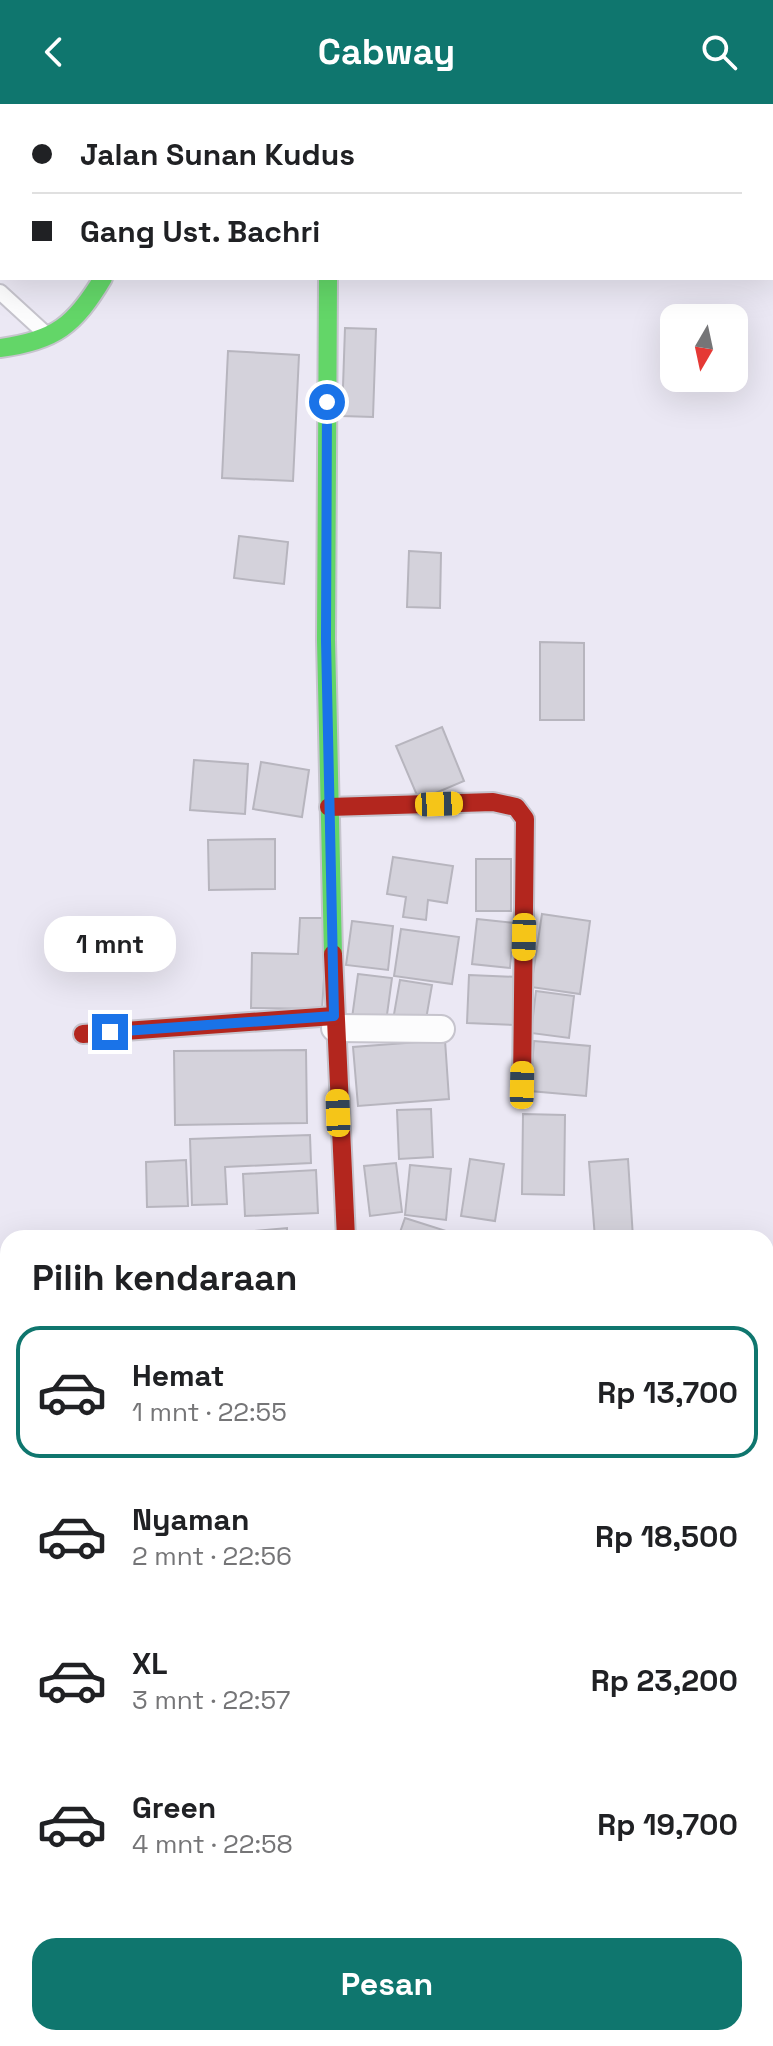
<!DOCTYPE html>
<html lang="id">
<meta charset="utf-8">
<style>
body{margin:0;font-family:"Space Grotesk",sans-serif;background:#f2f2f2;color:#202124;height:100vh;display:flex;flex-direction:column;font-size:30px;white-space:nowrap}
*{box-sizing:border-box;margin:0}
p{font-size:26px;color:#757577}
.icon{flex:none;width:44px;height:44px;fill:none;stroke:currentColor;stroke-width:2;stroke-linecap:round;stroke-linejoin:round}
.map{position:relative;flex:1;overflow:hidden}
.sheet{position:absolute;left:0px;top:1126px;width:774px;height:816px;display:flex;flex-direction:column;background:#fff;border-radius:24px 24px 0 0;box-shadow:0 8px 32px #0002}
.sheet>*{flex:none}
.top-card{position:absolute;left:0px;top:0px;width:774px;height:176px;box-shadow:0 8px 32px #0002;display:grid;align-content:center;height:176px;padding:0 32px;background:#fff}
.needle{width:52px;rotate:189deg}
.fabs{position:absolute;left:660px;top:200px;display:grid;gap:16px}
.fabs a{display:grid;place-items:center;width:88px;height:88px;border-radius:16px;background:#fff;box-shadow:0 8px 32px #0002;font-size:40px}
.end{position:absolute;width:36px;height:36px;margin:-18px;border:10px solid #1a73e8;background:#fff;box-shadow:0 0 0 4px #fff}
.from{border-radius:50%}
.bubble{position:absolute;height:56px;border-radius:24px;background:#fff;box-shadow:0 8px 32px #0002;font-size:26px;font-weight:800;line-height:56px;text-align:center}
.car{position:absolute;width:24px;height:48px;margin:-24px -12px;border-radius:10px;box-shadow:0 0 6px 2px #0007;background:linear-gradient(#f5c518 24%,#345 0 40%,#f5c518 0 76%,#345 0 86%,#f5c518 0)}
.top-card b{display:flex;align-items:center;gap:28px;height:76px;font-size:30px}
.top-card b+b{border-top:2px solid #e0e0e0}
.top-card i{width:20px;height:20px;background:#202124}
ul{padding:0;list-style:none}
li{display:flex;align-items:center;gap:24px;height:132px;margin:0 16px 12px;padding:0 16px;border:4px solid transparent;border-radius:24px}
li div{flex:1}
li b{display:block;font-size:30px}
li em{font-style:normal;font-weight:800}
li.selected{border-color:#0f766e}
li>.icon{width:72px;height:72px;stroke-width:1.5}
h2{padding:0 32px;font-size:36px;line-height:96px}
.cta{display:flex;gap:16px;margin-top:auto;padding:16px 32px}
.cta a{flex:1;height:92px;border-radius:24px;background:#0f766e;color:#fff;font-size:32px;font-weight:800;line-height:92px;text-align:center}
header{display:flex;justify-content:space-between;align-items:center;height:104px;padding:0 32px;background:#0f766e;color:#fff;font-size:36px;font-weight:800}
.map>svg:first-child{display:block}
</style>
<header><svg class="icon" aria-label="back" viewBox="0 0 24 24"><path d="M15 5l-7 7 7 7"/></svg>Cabway<svg class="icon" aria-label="search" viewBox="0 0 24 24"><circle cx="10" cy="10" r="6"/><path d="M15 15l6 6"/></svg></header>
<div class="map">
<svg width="773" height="1942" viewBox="0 0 773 1942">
<rect width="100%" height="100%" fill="#ebe8f4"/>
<g fill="#d4d2db" stroke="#b7b5be" stroke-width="2">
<polygon points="432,0 500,0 432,2"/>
<polygon points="345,224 376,225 373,313 342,312"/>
<polygon points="228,247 299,251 293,377 222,374"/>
<polygon points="239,432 288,438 284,480 234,474"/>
<polygon points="409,447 441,449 440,504 407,503"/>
<polygon points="540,538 584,539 584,616 540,616"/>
<polygon points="442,623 464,677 419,696 396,642"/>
<polygon points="194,656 248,660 245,710 190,706"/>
<polygon points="261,658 309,666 302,713 253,705"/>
<polygon points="275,735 275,785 209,786 208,736"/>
<polygon points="393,753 453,762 447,799 428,796 426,816 403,813 406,793 387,790"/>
<rect x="476" y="755" width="35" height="52"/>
<polygon points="542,810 590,817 580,890 531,883"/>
<polygon points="300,814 328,814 322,905 251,904 252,849 298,850"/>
<polygon points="477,815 514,819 510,864 472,860"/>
<polygon points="352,817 393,822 388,866 346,861"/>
<polygon points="401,825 459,833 452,880 394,872"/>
<polygon points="358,870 392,874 386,918 352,914"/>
<polygon points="469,871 518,873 516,921 467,919"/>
<polygon points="400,876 432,881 425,921 393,916"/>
<polygon points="536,887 574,892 569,934 531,929"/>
<polygon points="445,936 449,995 358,1002 353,943"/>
<polygon points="534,937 590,942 586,992 530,987"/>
<polygon points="306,946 307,1019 175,1021 174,947"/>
<polygon points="431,1005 433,1053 399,1055 397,1006"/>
<polygon points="523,1010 565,1011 564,1091 522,1090"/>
<polygon points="310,1031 311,1059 225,1063 227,1100 192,1101 190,1035"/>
<polygon points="470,1055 504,1060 495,1117 461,1112"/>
<polygon points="628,1055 633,1134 595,1134 589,1058"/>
<polygon points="186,1056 188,1102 147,1103 146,1058"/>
<polygon points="396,1059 402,1108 370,1112 364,1062"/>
<polygon points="410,1061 451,1065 446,1116 405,1111"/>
<polygon points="316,1066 318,1109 245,1112 243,1070"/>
<polygon points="405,1114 462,1132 461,1134 398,1134"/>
<polygon points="287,1124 287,1134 177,1134"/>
<polygon points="336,1128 336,1134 305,1134 305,1129"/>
<polygon points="773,1196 773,1256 766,1258 766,1198"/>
<polygon points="773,1376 773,1442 766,1444 766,1378"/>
<polygon points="773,1690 773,1741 766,1742 766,1692"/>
<polygon points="165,1934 264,1934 262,1942 179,1942 164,1939"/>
<polygon points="270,1934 288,1934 335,1940 269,1942"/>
<polygon points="347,1934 374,1934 373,1942 346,1942"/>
<polygon points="374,1934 418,1934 417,1942 373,1942"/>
<polygon points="707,1934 756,1934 755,1942 707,1942"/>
</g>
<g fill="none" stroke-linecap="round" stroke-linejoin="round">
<g stroke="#c6c4cd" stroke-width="18">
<polyline id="lane" points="0,188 47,231"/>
</g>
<g stroke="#c6c4cd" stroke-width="30">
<g id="street">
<polyline points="325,0 325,2"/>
<polyline points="158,2 158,0"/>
<polyline points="772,143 773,143"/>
<polyline points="335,924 441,925"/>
<polyline points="766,1328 773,1328"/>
<polyline points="0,1353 8,1353"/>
<polyline points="766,1749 773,1747"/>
<polyline points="444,1934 445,1942"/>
<polyline points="690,1934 692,1942"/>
</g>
</g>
<g stroke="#c6c4cd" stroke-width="22">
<g id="fast">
<polyline points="328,174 326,536 333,850"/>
<path d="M0 244C55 237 75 221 103 174"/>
</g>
</g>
<g stroke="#c6c4cd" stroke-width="22">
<g id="jam">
<polyline points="329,703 493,698 516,703 525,715 522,981"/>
<polyline points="333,850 346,1134"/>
<polyline points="83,930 334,912"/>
</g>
</g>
<use href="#lane" stroke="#fcfcfd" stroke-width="14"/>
<use href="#street" stroke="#fcfcfd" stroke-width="26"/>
<use href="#fast" stroke="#63d668" stroke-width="18"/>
<use href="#jam" stroke="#b3261e" stroke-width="18"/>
</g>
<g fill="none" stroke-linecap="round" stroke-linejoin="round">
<polyline stroke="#1a73e8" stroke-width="10" points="110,928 334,912 326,536 327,298"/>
</g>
</svg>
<div class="fabs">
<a><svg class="needle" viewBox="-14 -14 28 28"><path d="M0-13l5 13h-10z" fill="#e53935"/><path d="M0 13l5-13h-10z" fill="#757577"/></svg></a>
</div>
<i class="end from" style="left:327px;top:298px"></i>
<i class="end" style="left:110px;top:928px"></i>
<div class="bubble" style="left:44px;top:812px;width:132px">1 mnt</div>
<i class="car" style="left:439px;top:700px;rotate:88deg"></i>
<i class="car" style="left:524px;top:833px;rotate:181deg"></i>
<i class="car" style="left:522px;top:981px;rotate:1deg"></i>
<i class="car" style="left:338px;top:1009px;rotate:358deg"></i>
<div class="top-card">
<b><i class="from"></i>Jalan Sunan Kudus</b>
<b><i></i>Gang Ust. Bachri</b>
</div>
<section class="sheet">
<h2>Pilih kendaraan</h2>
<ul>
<li class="selected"><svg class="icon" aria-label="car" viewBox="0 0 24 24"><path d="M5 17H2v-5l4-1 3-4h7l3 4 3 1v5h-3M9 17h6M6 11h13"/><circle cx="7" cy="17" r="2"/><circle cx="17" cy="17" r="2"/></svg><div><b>Hemat</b><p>1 mnt · 22:55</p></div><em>Rp 13,700</em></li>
<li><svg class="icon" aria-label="car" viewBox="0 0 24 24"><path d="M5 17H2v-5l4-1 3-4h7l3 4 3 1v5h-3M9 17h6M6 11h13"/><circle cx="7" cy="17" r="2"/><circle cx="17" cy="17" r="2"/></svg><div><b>Nyaman</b><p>2 mnt · 22:56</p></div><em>Rp 18,500</em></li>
<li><svg class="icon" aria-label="car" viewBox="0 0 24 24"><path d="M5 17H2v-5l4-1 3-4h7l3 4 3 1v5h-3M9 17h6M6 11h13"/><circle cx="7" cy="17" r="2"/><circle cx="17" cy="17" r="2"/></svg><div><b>XL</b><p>3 mnt · 22:57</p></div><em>Rp 23,200</em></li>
<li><svg class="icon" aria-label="car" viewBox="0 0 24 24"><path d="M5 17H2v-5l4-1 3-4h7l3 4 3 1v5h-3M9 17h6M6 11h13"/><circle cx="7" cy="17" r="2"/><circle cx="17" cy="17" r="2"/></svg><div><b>Green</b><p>4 mnt · 22:58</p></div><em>Rp 19,700</em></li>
</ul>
<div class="cta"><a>Pesan</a></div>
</section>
</div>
